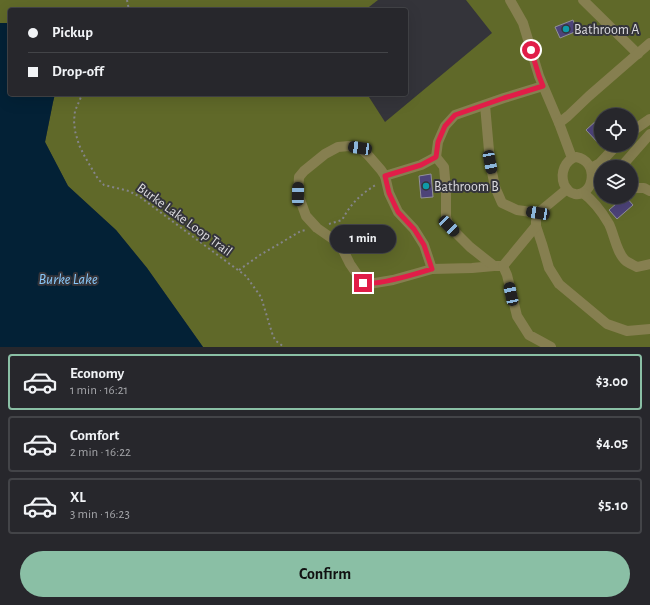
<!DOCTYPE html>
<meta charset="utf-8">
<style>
body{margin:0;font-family:"Alegreya Sans",sans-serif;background:#2f2f34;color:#f1f3f6;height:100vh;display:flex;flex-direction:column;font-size:15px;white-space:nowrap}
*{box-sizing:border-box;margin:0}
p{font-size:13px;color:#a4a5a9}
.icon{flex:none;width:22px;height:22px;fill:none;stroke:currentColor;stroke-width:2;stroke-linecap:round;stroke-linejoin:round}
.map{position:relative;height:347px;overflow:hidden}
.sheet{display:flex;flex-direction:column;background:#27272c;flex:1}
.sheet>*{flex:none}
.top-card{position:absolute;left:8px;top:8px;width:400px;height:88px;border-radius:4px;box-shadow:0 4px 16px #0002,0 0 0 1px #434448;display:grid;align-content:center;height:88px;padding:0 20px;background:#27272c}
.tools{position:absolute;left:594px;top:108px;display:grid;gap:8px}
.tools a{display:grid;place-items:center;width:44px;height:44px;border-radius:50%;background:#27272c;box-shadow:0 4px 16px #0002,0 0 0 1px #434448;font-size:20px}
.end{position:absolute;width:18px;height:18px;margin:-9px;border:5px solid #e11d48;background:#fff;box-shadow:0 0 0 2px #fff}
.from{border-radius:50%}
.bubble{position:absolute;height:28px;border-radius:14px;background:#27272c;box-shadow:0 4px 16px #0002,0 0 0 1px #434448;font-size:13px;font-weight:600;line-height:28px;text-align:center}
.car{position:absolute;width:12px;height:24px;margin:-12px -6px;border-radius:5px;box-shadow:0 0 3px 1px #0007;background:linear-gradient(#222 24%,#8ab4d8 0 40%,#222 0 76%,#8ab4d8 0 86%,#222 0)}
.top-card b{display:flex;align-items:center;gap:14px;height:38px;font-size:15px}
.top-card b+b{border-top:1px solid #434448}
.top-card i{width:10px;height:10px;background:#f1f3f6}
ul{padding:7px 0 0;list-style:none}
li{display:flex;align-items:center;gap:12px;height:56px;margin:0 8px 6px;padding:0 12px;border:2px solid #434448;border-radius:4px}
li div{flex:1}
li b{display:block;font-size:15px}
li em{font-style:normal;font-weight:600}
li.active{border-color:#8abfa5}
li>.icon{width:36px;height:36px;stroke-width:1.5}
.primary-button{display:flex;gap:8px;margin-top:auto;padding:8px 20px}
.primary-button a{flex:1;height:46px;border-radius:24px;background:#8abfa5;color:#111;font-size:16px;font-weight:600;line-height:46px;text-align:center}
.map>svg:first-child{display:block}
</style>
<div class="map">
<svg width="650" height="347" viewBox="0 0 650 347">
<rect width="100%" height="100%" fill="#34343a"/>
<g fill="#606929" fill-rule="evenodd">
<polygon points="0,0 378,0 365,10 10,10 10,23 0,23"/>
<path d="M466 0H650V347H203L147 268 116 230 68 186 45 142 53 102 55 94H367L385 122 492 33ZM601 115H631V145H601ZM601 167H631V197H601Z"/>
</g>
<polygon fill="#032136" points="0,23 10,23 10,94 55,94 53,102 45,142 68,186 116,230 147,268 203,347 0,347"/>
<g fill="#4d4379" stroke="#929199">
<polygon points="573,20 577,31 560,38 555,27"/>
<polygon points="597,120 601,124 601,144 600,145 586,130"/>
<polygon points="431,174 433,197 421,198 419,176"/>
<polygon points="624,197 626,197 633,205 617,219 609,210"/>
</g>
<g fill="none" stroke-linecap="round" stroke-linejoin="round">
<g stroke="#85858a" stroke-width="2" stroke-dasharray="2 3" stroke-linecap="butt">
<polyline points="127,0 129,10"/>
<polyline points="84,94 81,97 75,111 74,121 75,131 79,145 85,157 98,179 104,185 129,191 140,197 192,236 246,276 261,297 273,336 276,341 284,347"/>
<path d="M329 224 342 220C352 202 360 195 377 184"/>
<polyline points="239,270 260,255 301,231 306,230"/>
</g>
<g stroke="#867f50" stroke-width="10">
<polyline points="510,0 523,23 539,76 559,123 572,158"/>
<polyline points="583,0 638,54"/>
<polyline points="543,86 504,98 455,115 445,126 438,142 436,157 421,165 385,176 381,170 368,155 360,148 349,146 338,147 325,154 304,171 299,177 298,194 306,216 317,228 340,244 350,264 363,283 369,284 393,280 432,269 472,268 494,266 503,266 507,275 517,316 529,335 551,347"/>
<polyline points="485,105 490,162 495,187 502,203 517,210 538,213 567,189"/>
<polyline points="559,123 568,116 589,96 650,43"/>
<polyline points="631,132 650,119"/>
<polyline points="436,157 444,167 446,190 446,217 449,226 470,247 494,266"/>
<path d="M576 157C600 161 594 197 575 194 570 193 566 189 564 184 560 173 565 160 576 157Z"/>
<polyline points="621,167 650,134"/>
<polyline points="591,168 600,163 617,145"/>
<polyline points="385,176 389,193 398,212 414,229 424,245 432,269"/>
<polyline points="631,188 644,188 650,191"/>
<path d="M583 193C594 201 602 212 609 224 614 234 617 254 626 261 629 263 633 265 637 267L650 264"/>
<polyline points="536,226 542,244 549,268 559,284 607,324 627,331 650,329"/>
<polyline points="503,266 536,226 536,221"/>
</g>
</g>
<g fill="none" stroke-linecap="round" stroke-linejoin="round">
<path stroke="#e11d48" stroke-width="5" d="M363 283C378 286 416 274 432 269L424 245 414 229 398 212 389 193 385 176 421 165 436 157 438 142 445 126 455 115 504 98 543 86 539 76 531 50"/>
</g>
<g fill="#0f9aa8" stroke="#34343a" stroke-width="1.5">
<circle cx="566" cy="29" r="4"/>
<circle cx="426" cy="186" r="4"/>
</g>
<g text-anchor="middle" stroke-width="4" stroke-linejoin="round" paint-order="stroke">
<g font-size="14" fill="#dddce0" stroke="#34343a" text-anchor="start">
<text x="574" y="34">Bathroom A</text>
<text x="434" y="191">Bathroom B</text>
</g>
<g font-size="14" fill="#dddce0" stroke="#34343a">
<text transform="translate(185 219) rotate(36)" y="5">Burke Lake Loop Trail</text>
</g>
<g font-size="15" font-style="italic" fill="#89c7f8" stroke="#34343a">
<text x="68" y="284">Burke Lake</text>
</g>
</g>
</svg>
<div class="tools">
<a><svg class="icon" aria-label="locate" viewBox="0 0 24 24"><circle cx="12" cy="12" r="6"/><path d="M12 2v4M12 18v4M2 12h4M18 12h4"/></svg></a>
<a><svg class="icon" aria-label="layers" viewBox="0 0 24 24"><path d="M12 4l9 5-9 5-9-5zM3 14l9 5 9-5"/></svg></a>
</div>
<i class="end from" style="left:531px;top:50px"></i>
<i class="end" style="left:363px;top:283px"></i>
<div class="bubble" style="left:330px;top:225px;width:66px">1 min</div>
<i class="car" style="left:360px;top:148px;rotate:278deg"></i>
<i class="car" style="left:490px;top:162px;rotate:169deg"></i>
<i class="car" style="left:298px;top:194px;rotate:1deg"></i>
<i class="car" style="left:538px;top:213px;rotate:279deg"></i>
<i class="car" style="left:449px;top:226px;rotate:136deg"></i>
<i class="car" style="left:511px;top:294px;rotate:348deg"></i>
<div class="top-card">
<b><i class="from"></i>Pickup</b>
<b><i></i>Drop-off</b>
</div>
</div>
<section class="sheet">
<ul>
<li class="active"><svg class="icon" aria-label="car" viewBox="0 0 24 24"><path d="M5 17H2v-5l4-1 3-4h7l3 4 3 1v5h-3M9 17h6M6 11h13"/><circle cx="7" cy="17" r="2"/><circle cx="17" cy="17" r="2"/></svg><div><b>Economy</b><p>1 min · 16:21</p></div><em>$3.00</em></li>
<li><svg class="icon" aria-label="car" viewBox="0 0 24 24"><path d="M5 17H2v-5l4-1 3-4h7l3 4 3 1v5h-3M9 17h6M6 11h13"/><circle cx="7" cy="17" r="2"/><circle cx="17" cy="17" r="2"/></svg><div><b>Comfort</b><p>2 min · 16:22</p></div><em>$4.05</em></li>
<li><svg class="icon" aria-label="car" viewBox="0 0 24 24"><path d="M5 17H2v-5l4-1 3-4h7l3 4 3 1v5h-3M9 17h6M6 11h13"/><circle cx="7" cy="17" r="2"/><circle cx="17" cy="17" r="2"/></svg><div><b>XL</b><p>3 min · 16:23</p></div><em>$5.10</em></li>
</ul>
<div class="primary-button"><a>Confirm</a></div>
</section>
